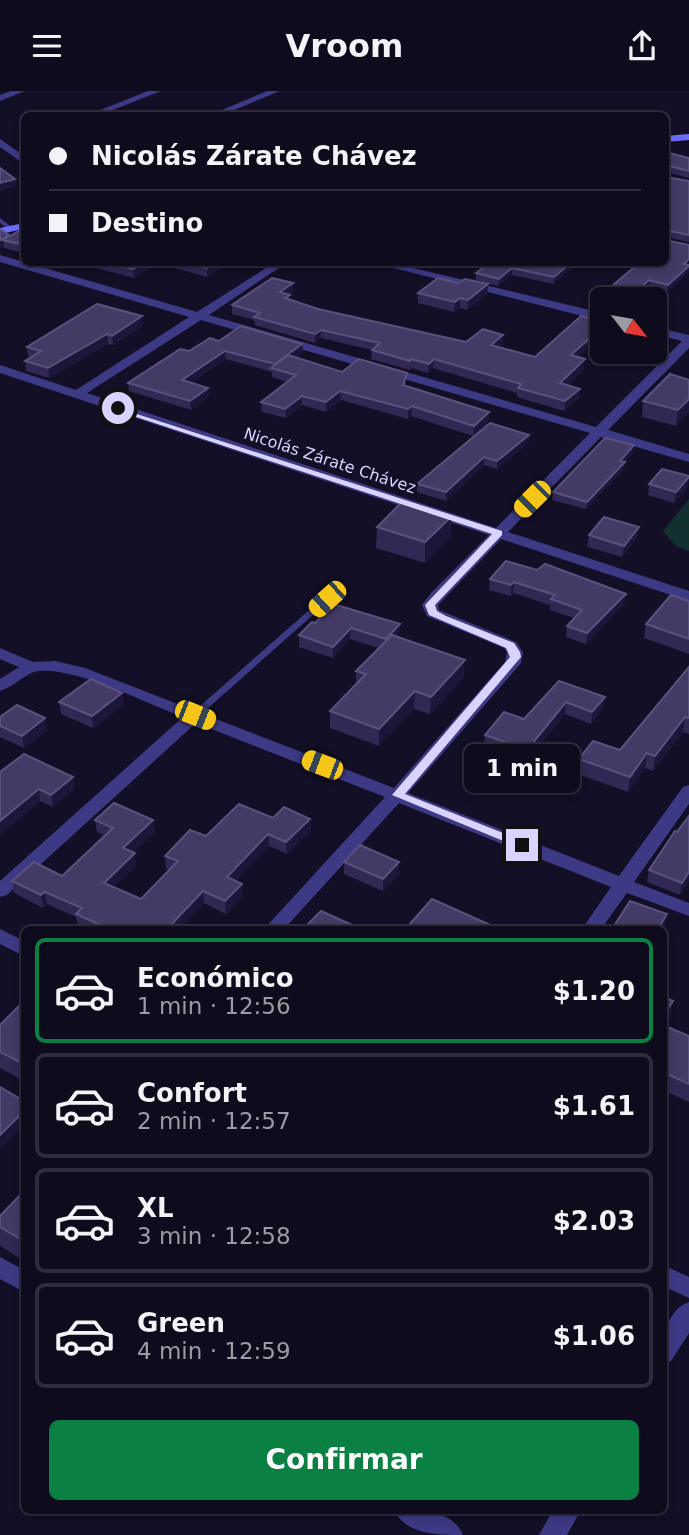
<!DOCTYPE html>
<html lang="es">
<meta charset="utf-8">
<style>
body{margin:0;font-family:"DejaVu Sans",sans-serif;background:#171425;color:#f1f3f6;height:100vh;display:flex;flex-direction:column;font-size:26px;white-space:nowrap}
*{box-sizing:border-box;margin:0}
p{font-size:23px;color:#9b9ba3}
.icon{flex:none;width:38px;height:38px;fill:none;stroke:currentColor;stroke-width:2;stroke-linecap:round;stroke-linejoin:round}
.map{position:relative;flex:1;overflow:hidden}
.details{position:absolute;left:21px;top:835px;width:646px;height:588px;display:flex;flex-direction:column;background:#0e0b1c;border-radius:10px;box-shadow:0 4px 10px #0003,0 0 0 2px #2e2b3b}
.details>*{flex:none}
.hud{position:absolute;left:21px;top:21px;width:648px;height:154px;border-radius:10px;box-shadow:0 4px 10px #0003,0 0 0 2px #2e2b3b;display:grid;align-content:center;height:154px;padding:0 28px;background:#0e0b1c}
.needle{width:46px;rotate:121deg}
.buttons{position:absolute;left:590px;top:196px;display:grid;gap:14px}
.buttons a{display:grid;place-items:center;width:77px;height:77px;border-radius:10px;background:#0e0b1c;box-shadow:0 4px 10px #0003,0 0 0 2px #2e2b3b;font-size:35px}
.end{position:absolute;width:32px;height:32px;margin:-16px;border:9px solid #d9d4ff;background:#111;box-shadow:0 0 0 4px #111}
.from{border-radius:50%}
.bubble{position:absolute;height:49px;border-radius:10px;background:#0e0b1c;box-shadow:0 4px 10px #0003,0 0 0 2px #2e2b3b;font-size:23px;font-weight:700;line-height:49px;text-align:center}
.car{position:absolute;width:21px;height:42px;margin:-21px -10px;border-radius:9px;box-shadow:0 0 5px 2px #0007;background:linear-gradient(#f5c518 24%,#345 0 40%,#f5c518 0 76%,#345 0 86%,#f5c518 0)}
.hud b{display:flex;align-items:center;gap:24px;height:66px;font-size:26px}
.hud b+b{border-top:2px solid #2e2b3b}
.hud i{width:18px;height:18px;background:#f1f3f6}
ul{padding:12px 0 0;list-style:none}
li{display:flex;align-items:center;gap:21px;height:105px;margin:0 14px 10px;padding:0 14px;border:4px solid #2e2b3b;border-radius:10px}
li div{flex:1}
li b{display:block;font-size:26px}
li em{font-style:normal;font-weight:700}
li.active{border-color:#0b8043}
li>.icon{width:63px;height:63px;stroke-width:1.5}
.primary-button{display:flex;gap:14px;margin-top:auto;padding:14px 28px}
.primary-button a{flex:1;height:80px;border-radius:10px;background:#0b8043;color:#fff;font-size:28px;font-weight:700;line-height:80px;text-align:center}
header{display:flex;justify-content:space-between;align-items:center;height:91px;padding:0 28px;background:#0e0b1c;font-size:32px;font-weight:700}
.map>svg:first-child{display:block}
</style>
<header><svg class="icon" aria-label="menu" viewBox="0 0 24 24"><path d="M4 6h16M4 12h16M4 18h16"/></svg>Vroom<svg class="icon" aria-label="share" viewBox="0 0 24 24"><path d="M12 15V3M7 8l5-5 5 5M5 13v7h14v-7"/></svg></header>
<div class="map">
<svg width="689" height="1444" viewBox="0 0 689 1444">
<rect width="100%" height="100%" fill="#130f26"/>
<polygon fill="#12302f" points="689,408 689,460 676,455 663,440"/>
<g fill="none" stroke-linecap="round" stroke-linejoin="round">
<g fill="#3d3a85" fill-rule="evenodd">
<polygon points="0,127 13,137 13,139 9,139 0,132"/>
<polygon points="324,506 327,506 331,508 198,626 192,626 190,624 192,622"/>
</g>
<g fill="#3d3a85" fill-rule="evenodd">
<polygon points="11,0 25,0 0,10 0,4"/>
<polygon points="148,0 161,0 100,24 88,24"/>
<polygon points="267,0 280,0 222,24 210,24"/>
<polygon points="0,48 24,65 24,73 0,56"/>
<path d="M0 164 197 221 274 172H286L209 224 596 336 682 250 654 243V236L689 244V257L608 339 689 363V371L601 346 508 441 689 500V510L501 448 438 514 439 519 516 551 523 561 521 572 408 702 619 785 683 696 689 694V713L634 791 689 812V825L627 802 601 838H582L611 796 399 712 284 838H264L385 706 196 632 7 804 0 806V790L183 626C145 612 77 576 38 580 25 582 14 596 0 600V588L19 576 0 568V557L33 571 55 570 85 577 394 697 505 571 507 561 504 557 427 525 422 514 431 502 489 444 0 282V274L76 299 189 226 0 171ZM201 229 590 342 496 437 87 302Z"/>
<polygon points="374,172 392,172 602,222 602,230"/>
<polygon points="0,838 24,850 24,865 0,853"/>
<polygon points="0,1166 24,1179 24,1201 0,1188"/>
<polygon points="663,1174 689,1186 689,1207 663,1195"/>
<path d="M689 1211V1242L671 1270 663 1273C663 1251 664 1220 689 1211Z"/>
<path d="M394 1419C419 1419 452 1418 463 1444 439 1444 406 1444 394 1419Z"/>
<polygon points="553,1419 581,1419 567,1444 539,1444"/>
</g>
<g fill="#6f6bff" fill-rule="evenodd">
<polygon points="689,43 689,49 665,51 665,45"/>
<polygon points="24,132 24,138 0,143 0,137"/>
</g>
</g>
<g fill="#312854">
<polygon points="665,61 689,67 689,87 666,81"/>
<polygon points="665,84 665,86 689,90 689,151 665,146"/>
<polygon points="24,137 24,162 4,157 0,138 9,145"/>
<polygon points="665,149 689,154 667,202 649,197 636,208 611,203 612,195 637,173 631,172 665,172"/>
<polygon points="78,172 229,172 207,186 157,172 134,187"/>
<polygon points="489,172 578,172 553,193 512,184 498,195 476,189 476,182"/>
<polygon points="458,192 488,193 487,203 467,219 460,217 454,221 418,212 418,202"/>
<polygon points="293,201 289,204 290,209 318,218 466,251 503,244 503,253 499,256 535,266 602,244 578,266 584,277 567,294 579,307 564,320 517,306 517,302 433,277 428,282 411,277 410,279 371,268 372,259 321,247 315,252 255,234 254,229 232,223 232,214"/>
<polygon points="143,235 113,254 108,253 49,287 26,280 25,270 31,266 28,265 27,256"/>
<polygon points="219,250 302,253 303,261 296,267 342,281 406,291 405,295 489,321 488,331 473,345 411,325 408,328 341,309 326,321 302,314 286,327 262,321 261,311 287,291 272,286 272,281 226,268 191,292 208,297 209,305 191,319 129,300 128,292 189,260"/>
<polygon points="689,289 689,321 676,335 642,326 643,310"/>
<polygon points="529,344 528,352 497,378 484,374 446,410 417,401 417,393"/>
<polygon points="633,362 625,371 624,378 586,418 552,409 553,401"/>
<polygon points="649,393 688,396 674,412 648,404"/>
<polygon points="452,425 451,446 425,472 376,457 377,436"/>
<polygon points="639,436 637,447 622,466 587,456 589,444"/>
<polygon points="537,479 626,503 624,513 586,553 566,546 567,535 574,527 550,519 550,514 513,502 511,505 489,499 490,488"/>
<polygon points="689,510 689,563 644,547 646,533"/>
<polygon points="315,532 399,545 398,546 464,586 430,623 414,618 379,655 330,637 330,620 356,593 356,580 379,557 350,548 333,567 299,556 299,544"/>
<polygon points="689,573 689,643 683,641 653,680 645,677 628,701 578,683 579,668 620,659 688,577"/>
<polygon points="559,590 603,618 591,633 565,623 526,671 484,655 485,644 524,628"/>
<polygon points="122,602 123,614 93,637 61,623 59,611"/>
<polygon points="0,626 47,639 24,657 0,646"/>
<polygon points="0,681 73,686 74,698 53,716 40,710 0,744"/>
<polygon points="273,727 310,728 311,740 287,763 269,755 235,790 243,806 226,823 204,812 179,838 84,838 78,835 76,826 47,813 43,817 14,802 12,790 62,785 104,744 97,741 95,729 153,729 155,741 133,761 136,774 113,796 141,808 170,779 166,777 165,765 206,745"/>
<polygon points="677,741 689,790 680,804 647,791 649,779"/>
<polygon points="344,771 399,783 383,800 344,783"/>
<polygon points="663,906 670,926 665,935 689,945 689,1011 663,999"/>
<polygon points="24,910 24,990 0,977 0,934"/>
<polygon points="24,1100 24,1170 0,1155 0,1125"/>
</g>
<g fill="#1d163a">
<polygon points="15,88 16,95 0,100 0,92"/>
<polygon points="9,144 3,149 4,156 0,158 0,149"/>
<polygon points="144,172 157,172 134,187 133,178"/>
<polygon points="216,172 229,172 207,186 207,177"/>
<polygon points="571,172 578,172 553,193 554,186"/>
<polygon points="689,175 689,181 667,202 668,194"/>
<polygon points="512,177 512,184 498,195 499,188"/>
<polygon points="649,189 649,197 635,208 636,201"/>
<polygon points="293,192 293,201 280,210 280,201"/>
<polygon points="488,193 487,203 467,219 468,209"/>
<polygon points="460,207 460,217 454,221 455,211"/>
<polygon points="142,225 143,235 113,254 112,245"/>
<polygon points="602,236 602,244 570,273 571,264"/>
<polygon points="321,239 321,247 315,252 315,243"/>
<polygon points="107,243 108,253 49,287 48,277"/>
<polygon points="503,244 503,253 490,263 491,254"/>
<polygon points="302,253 303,261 279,279 275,273"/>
<polygon points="225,260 226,268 182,298 182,289"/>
<polygon points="434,268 433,277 428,282 429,273"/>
<polygon points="585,268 584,277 559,301 560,292"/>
<polygon points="208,297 209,305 191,319 190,310"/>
<polygon points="580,298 579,307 564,320 565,310"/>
<polygon points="340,300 341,309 326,321 326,311"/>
<polygon points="302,305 302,314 286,327 285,318"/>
<polygon points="689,308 689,321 676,335 678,319"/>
<polygon points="412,315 411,325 408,328 408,318"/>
<polygon points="489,321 488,331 473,345 474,335"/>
<polygon points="529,344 528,352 497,378 497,370"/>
<polygon points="634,354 633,362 625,371 624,378 586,418 587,411"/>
<polygon points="484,366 484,374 446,410 446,401"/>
<polygon points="689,386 688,396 674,412 676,401"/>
<polygon points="452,425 451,446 425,472 425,451"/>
<polygon points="639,436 637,447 622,466 624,455"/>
<polygon points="514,491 513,502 511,505 511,494"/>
<polygon points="626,503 624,513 586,553 587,542"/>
<polygon points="400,533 399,545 386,559 386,548"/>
<polygon points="351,537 350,548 333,567 333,556"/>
<polygon points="465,569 464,586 430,623 431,606"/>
<polygon points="415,600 414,618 379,655 379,638"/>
<polygon points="122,602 123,614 93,637 92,625"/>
<polygon points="605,606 603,618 591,633 592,621"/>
<polygon points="566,611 565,623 526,671 527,659"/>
<polygon points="685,626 683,641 653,680 655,665"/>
<polygon points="45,627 47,639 24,657 22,645"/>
<polygon points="647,662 645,677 628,701 630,686"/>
<polygon points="73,686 74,698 53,716 51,704"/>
<polygon points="39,698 40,710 0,744 0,730"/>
<polygon points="310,728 311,740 287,763 286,751"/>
<polygon points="153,729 155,741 125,769 123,757"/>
<polygon points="268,743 269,755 227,798 227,786"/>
<polygon points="135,762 136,774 105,804 104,792"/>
<polygon points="399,771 399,783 383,800 383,788"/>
<polygon points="689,781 689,790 680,804 682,792"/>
<polygon points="242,793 243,806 226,823 225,810"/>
<polygon points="203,800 204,812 179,838 168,838 168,837"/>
<polygon points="45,801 47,813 43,817 41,804"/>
<polygon points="667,823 665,835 663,838 658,838"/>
<polygon points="673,910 670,926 663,938 663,926"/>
<polygon points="24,970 24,985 22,972"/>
<polygon points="24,1020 24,1034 0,1058 0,1044"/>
</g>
<g fill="#433a66" stroke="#5a527e" stroke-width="2">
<polygon points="665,61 689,67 689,80 666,74 665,76"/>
<polygon points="0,77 15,88 0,92"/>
<polygon points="665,84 665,86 689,90 689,144 665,139"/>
<polygon points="24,137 24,154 3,149"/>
<polygon points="0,138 9,144 0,149"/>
<polygon points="665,146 665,149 689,154 689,168 684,173 689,174 689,175 668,194 649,189 636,201 612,195 639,172 665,172"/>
<polygon points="108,172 144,172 133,178"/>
<polygon points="184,172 216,172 207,177"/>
<polygon points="489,172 571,172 554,186 512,177 499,188 476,182"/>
<polygon points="272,187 293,192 280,201 290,204 285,207 318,218 466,251 483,238 503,244 491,254 535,266 581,225 602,230 602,236 571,264 585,268 560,292 580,298 565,310 518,297 521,293 434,268 429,273 411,268 410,270 372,259 380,252 321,239 315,243 254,226 260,222 232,214"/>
<polygon points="438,187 458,192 465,188 488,193 468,209 460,207 455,211 418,202"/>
<polygon points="97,213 142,225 112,245 107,243 48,277 25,270 41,260 27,256"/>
<polygon points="241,235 302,253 275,273 225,260 182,289 208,297 190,310 128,292 180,258 189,260 210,247 219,250"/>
<polygon points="288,264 342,281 359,268 407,282 403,294 489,321 474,335 412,315 408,318 340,300 326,311 302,305 285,318 261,311 296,284 271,277"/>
<polygon points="670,283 689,289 689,308 678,319 643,310"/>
<polygon points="490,332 529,344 497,370 484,366 446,401 417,393"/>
<polygon points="605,347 634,354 620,370 625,371 587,411 553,401"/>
<polygon points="662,378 689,385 689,386 676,401 649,393"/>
<polygon points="403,410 452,425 425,451 377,436"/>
<polygon points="604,426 639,436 624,455 589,444"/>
<polygon points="506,470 537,479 545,473 626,503 587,542 567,535 582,519 551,508 555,504 514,491 511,494 490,488"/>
<polygon points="671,504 689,510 689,548 646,533"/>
<polygon points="333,513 400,533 386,548 351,537 333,556 299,544 312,531 315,532"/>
<polygon points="392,544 465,569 431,606 415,600 379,638 330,620 366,583 356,580"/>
<polygon points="689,576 689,627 685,626 655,665 647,662 630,686 579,668 593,650 620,659"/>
<polygon points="91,588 122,602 92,625 59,611"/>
<polygon points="559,590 605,606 592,621 566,611 527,659 485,644 504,621 524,628"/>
<polygon points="17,614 45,627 22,645 0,635 0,626"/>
<polygon points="24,663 73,686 51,704 39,698 0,730 0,681"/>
<polygon points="114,712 153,729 123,757 135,762 104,792 141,808 178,770 165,765 190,739 206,745 239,713 273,727 284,716 310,728 286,751 268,743 227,786 242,793 225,810 203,800 168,837 172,838 108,838 109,838 76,823 82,817 45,801 41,804 12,790 34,771 62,785 113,737 95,729"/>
<polygon points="689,725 689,781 682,792 649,779 675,740 677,741"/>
<polygon points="360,754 399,771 383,788 344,771"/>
<polygon points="432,808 499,838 415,838 408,835"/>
<polygon points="630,810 667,823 658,838 612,838"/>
<polygon points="321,820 361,838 303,838"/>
<polygon points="663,906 673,910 663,926"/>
<polygon points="24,910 24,970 22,972 0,961 0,934"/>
<polygon points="663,934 689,945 689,993 663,981"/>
<polygon points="0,996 24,1010 24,1020 0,1044"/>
<polygon points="24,1100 24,1150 0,1136 0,1125"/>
</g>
<polygon fill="#d9d4ff" points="115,316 502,440 502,444 435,514 437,520 446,525 514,552 520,561 521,566 405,703 526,751 526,756 518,756 392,704 510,566 506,557 429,524 425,514 492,443 115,319"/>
<g text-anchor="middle" stroke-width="5" stroke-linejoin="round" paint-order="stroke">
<g font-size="16" fill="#d9d4ff" stroke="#130f26">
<text transform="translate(330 369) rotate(18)" y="6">Nicolás Zárate Chávez</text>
</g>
</g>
</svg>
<div class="buttons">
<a><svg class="needle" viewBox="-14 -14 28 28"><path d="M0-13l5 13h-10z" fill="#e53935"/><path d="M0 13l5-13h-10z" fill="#9b9ba3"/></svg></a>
</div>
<i class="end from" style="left:118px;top:317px"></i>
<i class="end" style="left:522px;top:754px"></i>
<div class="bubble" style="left:464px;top:653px;width:116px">1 min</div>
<i class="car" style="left:532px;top:408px;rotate:225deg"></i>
<i class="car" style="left:327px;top:508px;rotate:228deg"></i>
<i class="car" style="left:195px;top:624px;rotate:112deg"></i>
<i class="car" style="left:322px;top:674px;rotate:291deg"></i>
<div class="hud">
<b><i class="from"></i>Nicolás Zárate Chávez</b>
<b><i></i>Destino</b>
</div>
<section class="details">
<ul>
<li class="active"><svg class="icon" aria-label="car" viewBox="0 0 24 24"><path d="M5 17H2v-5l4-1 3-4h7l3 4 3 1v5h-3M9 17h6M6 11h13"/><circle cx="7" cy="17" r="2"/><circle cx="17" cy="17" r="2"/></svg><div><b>Económico</b><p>1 min · 12:56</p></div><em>$1.20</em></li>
<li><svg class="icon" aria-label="car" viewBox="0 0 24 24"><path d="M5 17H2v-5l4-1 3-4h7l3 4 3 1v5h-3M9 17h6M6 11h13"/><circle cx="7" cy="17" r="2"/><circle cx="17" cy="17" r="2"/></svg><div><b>Confort</b><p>2 min · 12:57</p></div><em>$1.61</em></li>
<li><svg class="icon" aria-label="car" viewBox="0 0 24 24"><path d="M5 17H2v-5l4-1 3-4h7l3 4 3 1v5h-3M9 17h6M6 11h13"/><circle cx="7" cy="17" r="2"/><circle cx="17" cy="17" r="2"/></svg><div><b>XL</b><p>3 min · 12:58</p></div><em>$2.03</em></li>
<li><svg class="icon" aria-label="car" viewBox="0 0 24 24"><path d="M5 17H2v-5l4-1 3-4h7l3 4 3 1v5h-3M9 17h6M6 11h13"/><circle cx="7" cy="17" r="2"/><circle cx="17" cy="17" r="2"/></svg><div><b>Green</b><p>4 min · 12:59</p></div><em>$1.06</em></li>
</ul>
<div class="primary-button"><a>Confirmar</a></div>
</section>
</div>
